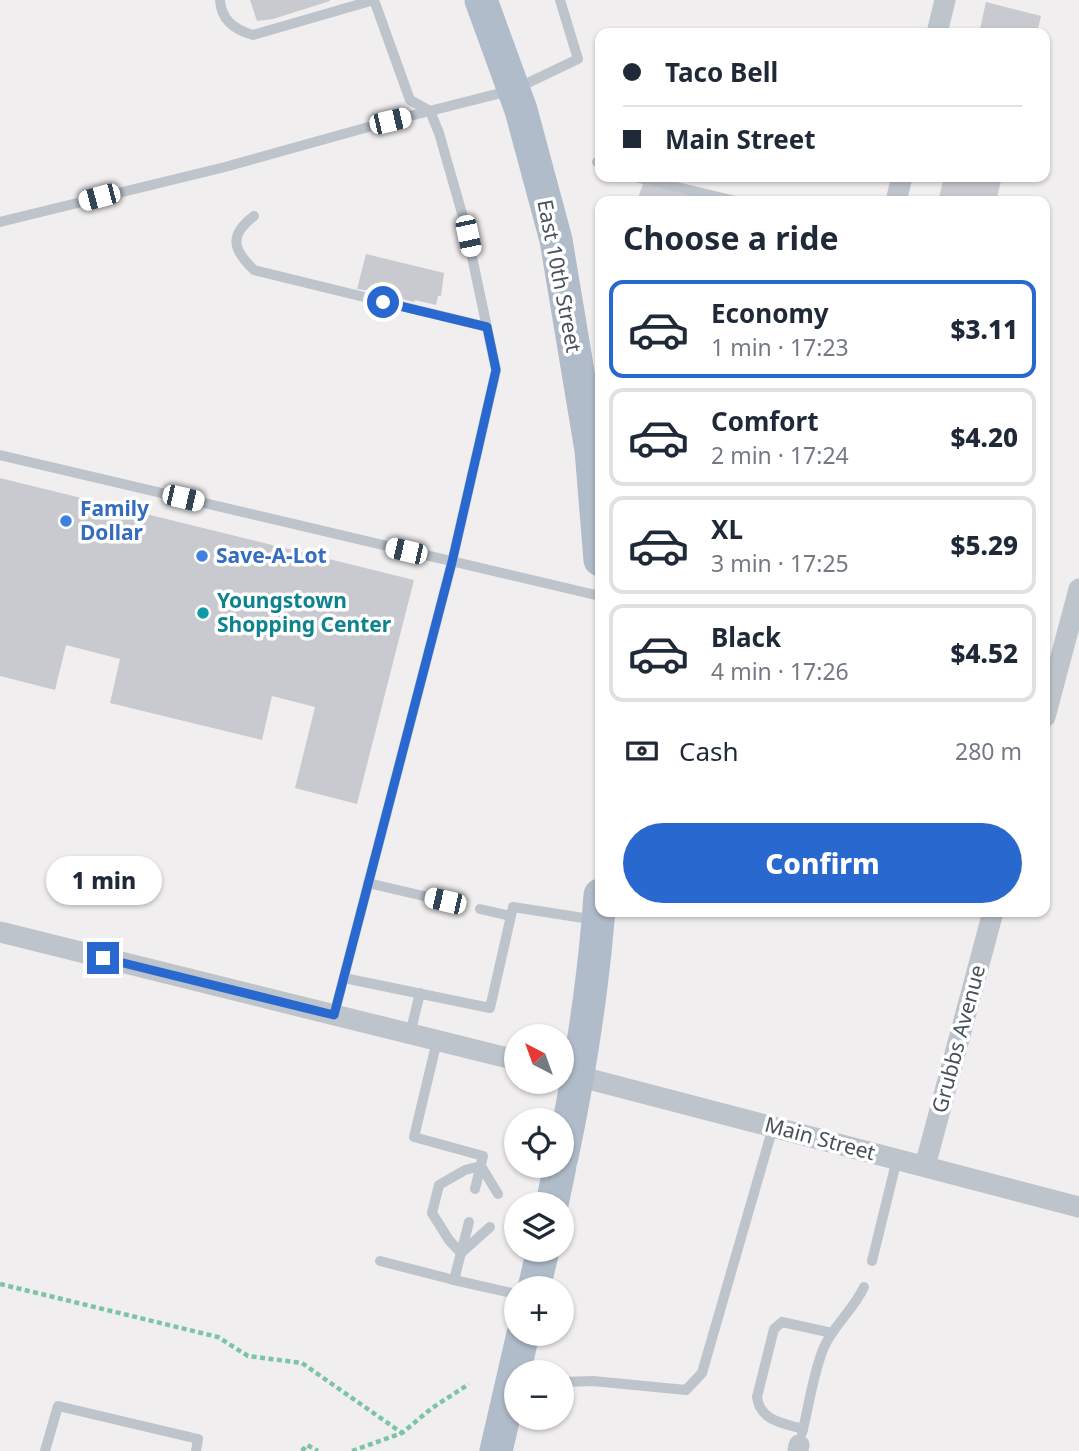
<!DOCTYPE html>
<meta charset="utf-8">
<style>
body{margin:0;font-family:"Noto Sans",sans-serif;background:#f2f2f3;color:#1f2937;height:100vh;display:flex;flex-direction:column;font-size:26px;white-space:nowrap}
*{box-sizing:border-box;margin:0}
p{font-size:23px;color:#747a83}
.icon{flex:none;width:38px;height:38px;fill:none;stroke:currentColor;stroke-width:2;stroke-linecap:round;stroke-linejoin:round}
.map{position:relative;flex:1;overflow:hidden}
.side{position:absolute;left:595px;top:196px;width:455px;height:721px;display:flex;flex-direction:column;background:#fff;border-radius:14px;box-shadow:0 2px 5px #0004}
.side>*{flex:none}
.top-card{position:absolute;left:595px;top:28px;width:455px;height:154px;border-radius:14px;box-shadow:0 2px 5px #0004;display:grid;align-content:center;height:154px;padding:0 28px;background:#fff}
.needle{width:46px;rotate:319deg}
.buttons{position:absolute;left:504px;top:1024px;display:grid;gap:14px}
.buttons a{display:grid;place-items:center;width:70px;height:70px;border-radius:50%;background:#fff;box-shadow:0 2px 5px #0004;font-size:35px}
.end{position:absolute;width:32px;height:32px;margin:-16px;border:9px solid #2969cf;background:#fff;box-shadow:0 0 0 4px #fff}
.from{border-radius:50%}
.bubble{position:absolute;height:49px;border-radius:24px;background:#fff;box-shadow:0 2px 5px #0004;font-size:23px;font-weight:800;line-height:49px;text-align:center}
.car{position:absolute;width:21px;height:42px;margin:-21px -10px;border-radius:9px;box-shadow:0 0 5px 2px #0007;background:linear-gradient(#fff 24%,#345 0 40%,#fff 0 76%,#345 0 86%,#fff 0)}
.top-card b{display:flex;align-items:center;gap:24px;height:66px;font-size:26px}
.top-card b+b{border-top:2px solid #e0e1e3}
.top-card i{width:18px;height:18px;background:#1f2937}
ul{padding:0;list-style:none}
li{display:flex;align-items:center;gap:21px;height:98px;margin:0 14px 10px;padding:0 14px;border:4px solid #e0e1e3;border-radius:14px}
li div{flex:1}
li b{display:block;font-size:26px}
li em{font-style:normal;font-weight:800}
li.on{border-color:#2969cf}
li>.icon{width:63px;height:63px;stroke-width:1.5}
h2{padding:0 28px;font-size:32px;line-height:84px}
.pay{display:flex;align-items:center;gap:18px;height:77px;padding:0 28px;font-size:26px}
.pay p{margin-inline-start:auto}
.cta{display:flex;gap:14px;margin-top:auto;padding:14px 28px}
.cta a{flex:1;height:80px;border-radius:42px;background:#2969cf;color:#fff;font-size:28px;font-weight:800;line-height:80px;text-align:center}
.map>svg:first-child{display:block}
</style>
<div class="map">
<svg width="1079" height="1451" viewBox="0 0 1079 1451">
<rect width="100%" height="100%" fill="#f0eeee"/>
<g fill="#c9cad0">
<polygon points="250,0 329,0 330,1 273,19 257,21"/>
<polygon points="986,2 1041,16 1037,33 979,33"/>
<polygon points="944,177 1002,177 996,201 938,201"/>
<polygon points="643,184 704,196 703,199 709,201 637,201"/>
<polygon points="366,254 444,273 441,296 438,296 436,305 415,300 414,302 397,298 398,295 372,289 371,291 357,289"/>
<polygon points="0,478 414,580 357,804 295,788 315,707 272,696 262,740 110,703 120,659 66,645 55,690 0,676"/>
</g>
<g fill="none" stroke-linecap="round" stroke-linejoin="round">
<g stroke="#7bc5a5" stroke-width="4.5" stroke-dasharray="5 3.5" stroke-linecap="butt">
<polyline points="0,1284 218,1337 248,1356 302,1363 402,1433"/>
<polyline points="302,1451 307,1445 318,1451"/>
<polyline points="352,1451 402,1433 432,1408 469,1384"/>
</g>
<g stroke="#bec4cc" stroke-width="10">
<path d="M220 0C221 20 235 30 253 35L374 0"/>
<polyline points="597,162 600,163"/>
<polyline points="635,177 736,201"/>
<path d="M254 216C229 235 232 249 254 270L487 327"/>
<polyline points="0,222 225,167 390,121 513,90 578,59 560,0"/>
<polyline points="0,455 600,596"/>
<polyline points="368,883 445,901"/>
<polyline points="480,909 510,916"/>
<polyline points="344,978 490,1008 513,907 596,920"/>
<polyline points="334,1015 452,562 496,370 465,224 439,133 430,111 410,100 374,0"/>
<polyline points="410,1034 420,993"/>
<polyline points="437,1041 414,1137 483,1156 475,1189"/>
<polyline points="490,1227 461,1253 449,1240 432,1213 439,1185 465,1170 481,1166 498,1194"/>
<polyline points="380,1261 454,1280 469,1222"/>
<polyline points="872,1261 897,1159"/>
<polyline points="454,1280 516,1294"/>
<polyline points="562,1382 593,1381 686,1390 702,1373 773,1127"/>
<path d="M803 1429C783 1423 760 1421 757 1397L774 1329 782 1322 832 1333"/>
<path d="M802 1433C809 1406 813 1373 824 1347 834 1325 854 1309 864 1287"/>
<polyline points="45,1451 58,1406 198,1439 196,1451"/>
</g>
<g stroke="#bec4cc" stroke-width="21">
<polyline points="937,33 945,0"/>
<polyline points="896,201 902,177"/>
<polyline points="1045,717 1079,589"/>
<polyline points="0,932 516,1060"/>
<polyline points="566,1073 1079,1207"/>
<polyline points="925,1166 993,912"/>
<polyline points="798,1451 799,1445"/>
</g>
<g stroke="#b0bcca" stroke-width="33">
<polyline points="481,0 521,110 556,240 591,450 600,560"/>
<path d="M562 1157C580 1071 594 984 600 895"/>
<polyline points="552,1204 560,1166"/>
<polyline points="534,1288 543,1250"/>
<polyline points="496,1451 523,1334"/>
</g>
</g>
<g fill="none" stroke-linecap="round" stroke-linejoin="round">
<polyline stroke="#2969cf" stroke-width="9" points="103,958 334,1015 452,562 496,370 487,327 383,302"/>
</g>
<g fill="#3f7fe0" stroke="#fff" stroke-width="2.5">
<circle cx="66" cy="521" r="7"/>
<circle cx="202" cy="556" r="7"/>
</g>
<circle fill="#0f9aa8" stroke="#fff" stroke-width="2.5" cx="203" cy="613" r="7"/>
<g text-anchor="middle" stroke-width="7" stroke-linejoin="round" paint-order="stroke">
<g font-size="21" fill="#485059" stroke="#fff">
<text transform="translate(559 276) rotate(79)" y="7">East 10th Street</text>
<text transform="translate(959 1039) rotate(-75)" y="7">Grubbs Avenue</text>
<text transform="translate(820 1139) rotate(15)" y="7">Main Street</text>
</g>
<g font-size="21" font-weight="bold" fill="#366cbe" stroke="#fff" text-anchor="start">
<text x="80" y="516">Family<tspan x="80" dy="24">Dollar</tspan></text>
<text x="216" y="563">Save-A-Lot</text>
</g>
<g font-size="21" font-weight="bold" fill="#0d838f" stroke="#fff" text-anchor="start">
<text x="217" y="608">Youngstown<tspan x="217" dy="24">Shopping Center</tspan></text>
</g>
</g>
</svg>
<div class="buttons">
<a><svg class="needle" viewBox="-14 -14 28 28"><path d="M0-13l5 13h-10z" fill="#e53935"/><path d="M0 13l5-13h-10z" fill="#747a83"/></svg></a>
<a><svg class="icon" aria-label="locate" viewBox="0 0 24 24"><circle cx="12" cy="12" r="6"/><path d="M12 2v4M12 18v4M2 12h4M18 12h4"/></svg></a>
<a><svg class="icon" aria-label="layers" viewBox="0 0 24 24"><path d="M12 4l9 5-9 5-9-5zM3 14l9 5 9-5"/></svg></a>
<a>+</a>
<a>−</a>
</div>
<i class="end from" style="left:383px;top:302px"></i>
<i class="end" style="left:103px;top:958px"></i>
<div class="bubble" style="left:46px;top:856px;width:116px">1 min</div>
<i class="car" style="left:390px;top:121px;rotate:77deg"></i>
<i class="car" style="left:99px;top:197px;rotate:255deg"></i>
<i class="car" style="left:468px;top:236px;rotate:168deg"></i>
<i class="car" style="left:183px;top:498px;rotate:103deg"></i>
<i class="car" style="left:406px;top:551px;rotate:283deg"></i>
<i class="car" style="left:445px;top:901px;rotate:283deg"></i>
<div class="top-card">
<b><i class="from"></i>Taco Bell</b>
<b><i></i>Main Street</b>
</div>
<section class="side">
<h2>Choose a ride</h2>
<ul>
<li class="on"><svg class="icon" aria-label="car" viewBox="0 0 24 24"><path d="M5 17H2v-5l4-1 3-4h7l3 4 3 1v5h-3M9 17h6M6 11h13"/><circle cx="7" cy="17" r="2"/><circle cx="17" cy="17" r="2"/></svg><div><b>Economy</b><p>1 min · 17:23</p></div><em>$3.11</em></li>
<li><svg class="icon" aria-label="car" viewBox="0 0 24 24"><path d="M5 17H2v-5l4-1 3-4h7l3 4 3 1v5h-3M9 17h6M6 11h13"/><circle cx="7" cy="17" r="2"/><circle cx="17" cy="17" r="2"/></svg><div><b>Comfort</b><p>2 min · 17:24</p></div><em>$4.20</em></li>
<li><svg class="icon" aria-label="car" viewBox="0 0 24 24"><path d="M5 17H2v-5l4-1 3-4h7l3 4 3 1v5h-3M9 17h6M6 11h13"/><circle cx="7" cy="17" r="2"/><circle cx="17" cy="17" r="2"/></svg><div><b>XL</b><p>3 min · 17:25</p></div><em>$5.29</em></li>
<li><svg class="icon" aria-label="car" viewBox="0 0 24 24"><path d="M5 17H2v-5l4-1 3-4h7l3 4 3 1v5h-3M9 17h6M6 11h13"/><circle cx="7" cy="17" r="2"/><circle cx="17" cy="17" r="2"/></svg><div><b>Black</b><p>4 min · 17:26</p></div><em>$4.52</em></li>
</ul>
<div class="pay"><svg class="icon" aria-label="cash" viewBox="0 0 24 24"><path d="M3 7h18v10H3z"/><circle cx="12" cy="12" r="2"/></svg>Cash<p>280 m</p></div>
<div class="cta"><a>Confirm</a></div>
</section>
</div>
